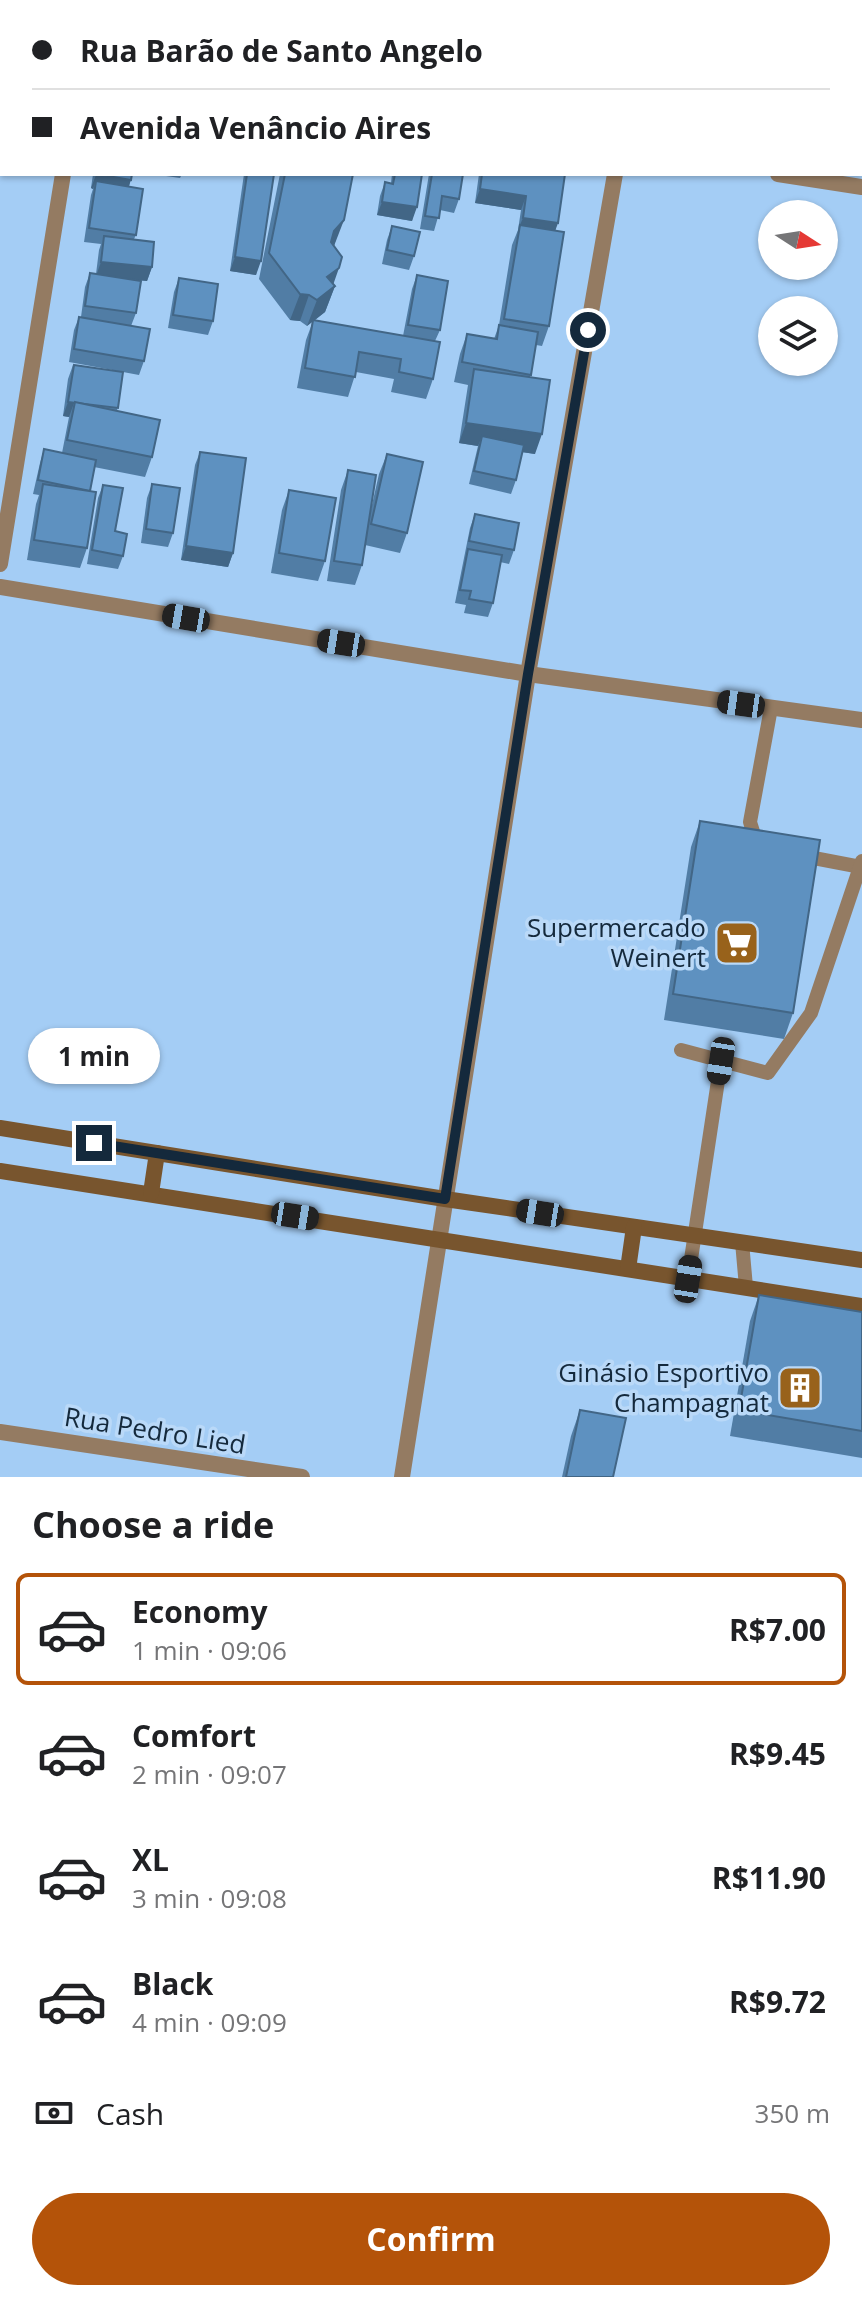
<!DOCTYPE html>
<meta charset="utf-8">
<style>
body{margin:0;font-family:"Open Sans",sans-serif;background:#f2f2f2;color:#202124;height:100vh;display:flex;flex-direction:column;font-size:30px;white-space:nowrap}
*{box-sizing:border-box;margin:0}
p{font-size:26px;color:#757577}
.icon{flex:none;width:44px;height:44px;fill:none;stroke:currentColor;stroke-width:2;stroke-linecap:round;stroke-linejoin:round}
.map{position:relative;height:1477px;overflow:hidden}
.panel{display:flex;flex-direction:column;background:#fff;flex:1}
.panel>*{flex:none}
.banner{position:absolute;left:0px;top:0px;width:862px;height:176px;box-shadow:0 2px 6px #0004;display:grid;align-content:center;height:176px;padding:0 32px;background:#fff}
.needle{width:52px;rotate:102deg}
.controls{position:absolute;left:758px;top:200px;display:grid;gap:16px}
.controls a{display:grid;place-items:center;width:80px;height:80px;border-radius:50%;background:#fff;box-shadow:0 2px 6px #0004;font-size:40px}
.end{position:absolute;width:36px;height:36px;margin:-18px;border:10px solid #14293c;background:#fff;box-shadow:0 0 0 4px #fff}
.from{border-radius:50%}
.bubble{position:absolute;height:56px;border-radius:28px;background:#fff;box-shadow:0 2px 6px #0004;font-size:26px;font-weight:700;line-height:56px;text-align:center}
.car{position:absolute;width:24px;height:48px;margin:-24px -12px;border-radius:10px;box-shadow:0 0 6px 2px #0007;background:linear-gradient(#222 24%,#8ab4d8 0 40%,#222 0 76%,#8ab4d8 0 86%,#222 0)}
.banner b{display:flex;align-items:center;gap:28px;height:76px;font-size:30px}
.banner b+b{border-top:2px solid #e0e0e0}
.banner i{width:20px;height:20px;background:#202124}
ul{padding:0;list-style:none}
li{display:flex;align-items:center;gap:24px;height:112px;margin:0 16px 12px;padding:0 16px;border:4px solid transparent;border-radius:12px}
li div{flex:1}
li b{display:block;font-size:30px}
li em{font-style:normal;font-weight:700}
li.active{border-color:#b45309}
li>.icon{width:72px;height:72px;stroke-width:1.5}
h2{padding:0 32px;font-size:36px;line-height:96px}
.pay{display:flex;align-items:center;gap:20px;height:88px;padding:0 32px;font-size:30px}
.pay p{margin-inline-start:auto}
.button{display:flex;gap:16px;margin-top:auto;padding:16px 32px}
.button a{flex:1;height:92px;border-radius:48px;background:#b45309;color:#fff;font-size:32px;font-weight:700;line-height:92px;text-align:center}
.map>svg:first-child{display:block}
</style>
<div class="map">
<svg width="862" height="1477" viewBox="0 0 862 1477">
<rect width="100%" height="100%" fill="#a4cdf5"/>
<g fill="none" stroke-linecap="round" stroke-linejoin="round">
<g stroke="#947b62" stroke-width="14">
<polyline points="760,842 756,841 750,822 771,708"/>
<polyline points="798,855 861,867"/>
<polyline points="681,1050 768,1073 811,1013 862,861"/>
<polyline points="742,1242 746,1287"/>
<polyline points="688,1279 721,1061"/>
</g>
<g stroke="#947b62" stroke-width="16">
<polyline points="90,2 90,0"/>
<polyline points="642,2 643,0"/>
<polyline points="0,564 63,174"/>
<polyline points="0,1432 302,1477"/>
<polyline points="402,1477 528,674 615,174"/>
</g>
<g stroke="#947b62" stroke-width="16">
<polyline points="0,54 2,54"/>
<polyline points="778,174 862,187"/>
<polyline points="0,587 528,674 862,720"/>
</g>
<g stroke="#78552e" stroke-width="16">
<polyline points="0,1128 445,1199 862,1260"/>
<polyline points="0,1171 862,1306"/>
<polyline points="151,1193 157,1153"/>
<polyline points="628,1269 634,1227"/>
</g>
</g>
<g fill="#517da5">
<polygon points="862,121 862,148 860,148 860,132"/>
<polygon points="93,174 132,174 129,187 136,235 134,239 152,267 147,281 130,279 136,313 131,326 144,361 139,375 123,372 117,411 152,457 145,477 94,467 90,491 87,548 80,568 27,560 36,504 39,495 33,494 40,463 44,449 62,453 69,417 63,416 68,379 73,365 118,371 69,362 74,330 79,317 81,317 85,287 90,273 96,274 99,250 101,244 84,242 91,195 93,189 91,188"/>
<polygon points="152,174 182,174 180,178"/>
<polygon points="244,174 274,174 256,275 230,271"/>
<polygon points="280,174 353,174 334,246 333,284 335,286 325,312 315,320 403,336 412,289 417,275 440,330 435,341 433,379 426,399 391,392 394,379 356,372 348,397 297,388 306,340 313,321 307,326 300,321 290,320 259,279"/>
<polygon points="392,174 422,174 412,221 377,215 380,196 385,182 391,183"/>
<polygon points="429,174 463,174 459,199 454,213 440,210 434,231 420,229"/>
<polygon points="479,174 565,174 555,231 549,326 542,346 536,345 530,377 535,454 522,452 516,480 511,494 469,484 478,446 459,443 468,385 454,382 460,354 467,334 494,339 499,325 512,245 518,230 521,210 475,203"/>
<polygon points="392,226 414,256 409,270 382,264 387,240"/>
<polygon points="179,278 213,321 208,335 168,328 174,292"/>
<polygon points="200,452 233,553 228,567 181,560 195,465"/>
<polygon points="387,454 407,533 400,553 365,545 362,565 355,585 327,581 341,490 348,470 369,518 379,474"/>
<polygon points="152,484 173,533 168,547 141,543 147,498"/>
<polygon points="103,485 123,556 118,569 87,564 98,498"/>
<polygon points="289,490 325,561 318,581 271,573 282,510"/>
<polygon points="475,514 514,550 509,564 500,562 493,603 488,617 464,613 466,605 455,603 470,528"/>
<polygon points="700,821 793,1013 784,1039 664,1020 691,847"/>
<polygon points="759,1295 862,1312 862,1458 730,1436 750,1321"/>
<polygon points="580,1410 613,1477 562,1477 571,1436"/>
</g>
<g fill="#426686">
<polygon points="96,175 131,180 126,193 96,181 93,189 91,188"/>
<polygon points="480,189 526,196 521,210 475,203"/>
<polygon points="382,202 417,207 412,221 377,215"/>
<polygon points="523,218 558,223 553,237 519,227"/>
<polygon points="344,220 334,246 324,257 334,231"/>
<polygon points="235,257 261,261 256,275 230,271"/>
<polygon points="101,262 152,267 147,281 96,276"/>
<polygon points="339,268 332,288 335,286 325,312 307,326 317,300 327,277"/>
<polygon points="300,294 309,295 300,321 290,320"/>
<polygon points="68,402 74,403 69,417 63,416"/>
<polygon points="466,423 542,434 535,454 480,446 482,436 478,446 459,443"/>
<polygon points="186,546 233,553 228,567 181,560"/>
</g>
<g fill="#5e91c0" stroke="#426686" stroke-width="2">
<polygon points="822,0 862,0 860,16 860,2 822,2"/>
<polygon points="96,174 132,174 131,180"/>
<polygon points="247,174 274,174 261,261 235,257"/>
<polygon points="285,174 353,174 344,220 334,231 331,242 342,257 339,268 327,277 335,286 317,300 309,295 300,294 269,253"/>
<polygon points="395,174 422,174 417,207 382,202 385,182 393,184"/>
<polygon points="432,174 463,174 459,199 442,196 439,218 425,216"/>
<polygon points="482,174 565,174 558,223 523,218 526,196 480,189"/>
<polygon points="96,181 143,189 136,235 89,228"/>
<polygon points="520,225 564,232 549,326 504,319"/>
<polygon points="392,226 420,232 414,256 387,250"/>
<polygon points="104,236 154,242 152,267 101,262"/>
<polygon points="90,273 141,281 136,313 85,306"/>
<polygon points="417,275 448,281 440,330 408,325"/>
<polygon points="179,278 218,284 213,321 173,315"/>
<polygon points="79,317 150,329 144,361 74,349"/>
<polygon points="313,320 440,342 433,379 399,372 401,359 359,352 355,377 305,368"/>
<polygon points="499,325 538,332 531,375 462,362 467,334 497,339"/>
<polygon points="74,365 123,372 118,408 68,402"/>
<polygon points="474,369 550,380 542,434 466,423"/>
<polygon points="75,402 160,420 152,457 67,440"/>
<polygon points="482,436 524,445 516,480 474,471"/>
<polygon points="44,449 96,460 90,491 38,480"/>
<polygon points="200,452 246,458 233,553 186,546"/>
<polygon points="387,454 423,462 407,533 371,524"/>
<polygon points="348,470 376,475 362,565 334,561"/>
<polygon points="43,484 96,492 87,548 34,540"/>
<polygon points="152,484 180,488 173,533 146,529"/>
<polygon points="103,485 123,488 115,531 127,534 123,556 92,550"/>
<polygon points="289,490 336,498 325,561 279,553"/>
<polygon points="475,514 519,523 514,550 469,541"/>
<polygon points="468,549 502,555 493,603 469,599 471,591 460,590"/>
<polygon points="700,821 820,840 793,1013 673,994"/>
<polygon points="759,1295 862,1312 862,1431 739,1410"/>
<polygon points="580,1410 626,1418 613,1477 566,1477"/>
</g>
<g fill="none" stroke-linecap="round" stroke-linejoin="round">
<polyline stroke="#14293c" stroke-width="10" points="94,1143 445,1199 528,674 588,330"/>
</g>
<defs>
<g id="supermarket-square" transform="scale(2.3)"><rect x="-9" y="-9" width="18" height="18" rx="4" fill="#98621b" stroke="#bad9f8"/><path d="M-6-5.5h2.5l.6 2H6L4.5 2H-2.5L-4.4-4H-6ZM-1.5 3.2a1.3 1.3 0 1 0 .1 0ZM3 3.2a1.3 1.3 0 1 0 .1 0Z" fill="#fff"/></g>
<g id="building-square" transform="scale(2.3)"><rect x="-9" y="-9" width="18" height="18" rx="4" fill="#98621b" stroke="#bad9f8"/><path d="M-4-6H4V6H1V3H-1V6H-4ZM-2.5-4.3h1.7v1.8h-1.7ZM.8-4.3h1.7v1.8H.8ZM-2.5-1h1.7V.8h-1.7ZM.8-1h1.7V.8H.8Z" fill="#fff"/></g>
</defs>
<g fill-rule="evenodd">
<use href="#supermarket-square" x="737" y="943"/>
<use href="#building-square" x="800" y="1388"/>
</g>
<g text-anchor="middle" stroke-width="7" stroke-linejoin="round" paint-order="stroke">
<g font-size="26" fill="#14293c" stroke="#bad9f8" text-anchor="end">
<text x="706" y="937">Supermercado<tspan x="706" dy="30">Weinert</tspan></text>
<text x="769" y="1382">Ginásio Esportivo<tspan x="769" dy="30">Champagnat</tspan></text>
</g>
<g font-size="26" fill="#14293c" stroke="#bad9f8">
<text transform="translate(155 1431) rotate(9)" y="9">Rua Pedro Lied</text>
</g>
</g>
</svg>
<div class="controls">
<a><svg class="needle" viewBox="-14 -14 28 28"><path d="M0-13l5 13h-10z" fill="#e53935"/><path d="M0 13l5-13h-10z" fill="#757577"/></svg></a>
<a><svg class="icon" aria-label="layers" viewBox="0 0 24 24"><path d="M12 4l9 5-9 5-9-5zM3 14l9 5 9-5"/></svg></a>
</div>
<i class="end from" style="left:588px;top:330px"></i>
<i class="end" style="left:94px;top:1143px"></i>
<div class="bubble" style="left:28px;top:1028px;width:132px">1 min</div>
<i class="car" style="left:186px;top:618px;rotate:280deg"></i>
<i class="car" style="left:341px;top:643px;rotate:279deg"></i>
<i class="car" style="left:741px;top:704px;rotate:278deg"></i>
<i class="car" style="left:721px;top:1061px;rotate:189deg"></i>
<i class="car" style="left:540px;top:1213px;rotate:279deg"></i>
<i class="car" style="left:295px;top:1216px;rotate:99deg"></i>
<i class="car" style="left:688px;top:1279px;rotate:9deg"></i>
<div class="banner">
<b><i class="from"></i>Rua Barão de Santo Angelo</b>
<b><i></i>Avenida Venâncio Aires</b>
</div>
</div>
<section class="panel">
<h2>Choose a ride</h2>
<ul>
<li class="active"><svg class="icon" aria-label="car" viewBox="0 0 24 24"><path d="M5 17H2v-5l4-1 3-4h7l3 4 3 1v5h-3M9 17h6M6 11h13"/><circle cx="7" cy="17" r="2"/><circle cx="17" cy="17" r="2"/></svg><div><b>Economy</b><p>1 min · 09:06</p></div><em>R$7.00</em></li>
<li><svg class="icon" aria-label="car" viewBox="0 0 24 24"><path d="M5 17H2v-5l4-1 3-4h7l3 4 3 1v5h-3M9 17h6M6 11h13"/><circle cx="7" cy="17" r="2"/><circle cx="17" cy="17" r="2"/></svg><div><b>Comfort</b><p>2 min · 09:07</p></div><em>R$9.45</em></li>
<li><svg class="icon" aria-label="car" viewBox="0 0 24 24"><path d="M5 17H2v-5l4-1 3-4h7l3 4 3 1v5h-3M9 17h6M6 11h13"/><circle cx="7" cy="17" r="2"/><circle cx="17" cy="17" r="2"/></svg><div><b>XL</b><p>3 min · 09:08</p></div><em>R$11.90</em></li>
<li><svg class="icon" aria-label="car" viewBox="0 0 24 24"><path d="M5 17H2v-5l4-1 3-4h7l3 4 3 1v5h-3M9 17h6M6 11h13"/><circle cx="7" cy="17" r="2"/><circle cx="17" cy="17" r="2"/></svg><div><b>Black</b><p>4 min · 09:09</p></div><em>R$9.72</em></li>
</ul>
<div class="pay"><svg class="icon" aria-label="cash" viewBox="0 0 24 24"><path d="M3 7h18v10H3z"/><circle cx="12" cy="12" r="2"/></svg>Cash<p>350 m</p></div>
<div class="button"><a>Confirm</a></div>
</section>
